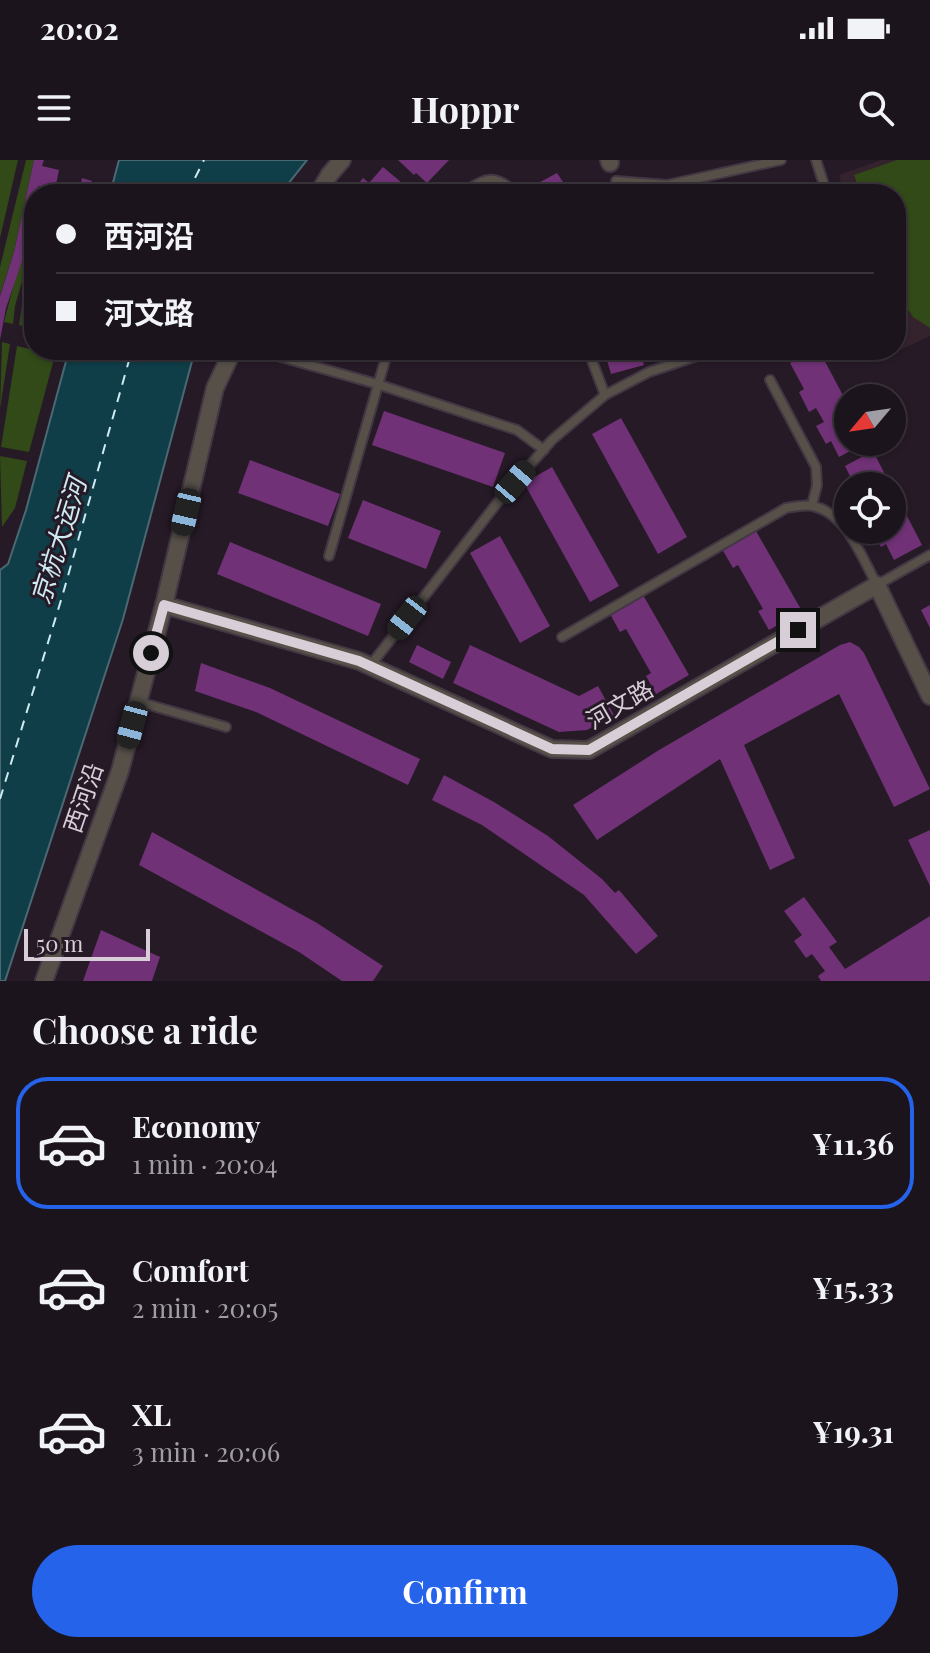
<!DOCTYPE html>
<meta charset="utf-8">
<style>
body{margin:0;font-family:"Playfair Display","Noto Sans SC",serif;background:#29212a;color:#f1f3f6;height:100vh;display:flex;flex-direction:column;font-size:30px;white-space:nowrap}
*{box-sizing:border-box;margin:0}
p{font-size:26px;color:#a09ea4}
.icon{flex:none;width:44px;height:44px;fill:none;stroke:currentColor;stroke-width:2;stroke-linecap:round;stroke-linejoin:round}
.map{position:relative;height:821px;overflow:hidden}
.details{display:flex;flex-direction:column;background:#1c141d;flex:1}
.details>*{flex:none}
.guide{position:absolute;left:24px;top:24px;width:882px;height:176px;border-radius:32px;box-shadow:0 2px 6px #0004,0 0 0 2px #3a333b;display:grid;align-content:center;height:176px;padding:0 32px;background:#1c141d}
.needle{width:52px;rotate:241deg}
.buttons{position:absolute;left:834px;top:224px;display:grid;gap:16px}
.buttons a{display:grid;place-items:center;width:72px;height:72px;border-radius:50%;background:#1c141d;box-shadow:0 2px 6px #0004,0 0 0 2px #3a333b;font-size:40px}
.scale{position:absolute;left:24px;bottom:20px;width:126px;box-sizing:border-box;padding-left:8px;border:4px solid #d7ced7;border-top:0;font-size:22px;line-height:28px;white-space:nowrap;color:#d7ced7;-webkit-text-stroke:6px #261a27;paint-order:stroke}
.end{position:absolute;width:36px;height:36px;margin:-18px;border:10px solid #d7ced7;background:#111;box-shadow:0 0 0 4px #111}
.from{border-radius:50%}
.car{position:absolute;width:24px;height:48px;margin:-24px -12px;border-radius:10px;box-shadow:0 0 6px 2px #0007;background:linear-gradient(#222 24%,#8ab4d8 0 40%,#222 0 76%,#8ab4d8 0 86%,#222 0)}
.guide b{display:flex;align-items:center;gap:28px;height:76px;font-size:30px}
.guide b+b{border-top:2px solid #3a333b}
.guide i{width:20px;height:20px;background:#f1f3f6}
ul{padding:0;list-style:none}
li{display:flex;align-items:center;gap:24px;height:132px;margin:0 16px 12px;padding:0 16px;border:4px solid transparent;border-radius:32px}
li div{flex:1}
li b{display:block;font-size:30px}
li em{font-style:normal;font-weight:700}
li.selected{border-color:#2563eb}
li>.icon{width:72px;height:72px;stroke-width:1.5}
h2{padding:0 32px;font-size:36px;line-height:96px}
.cta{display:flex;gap:16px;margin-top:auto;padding:16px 32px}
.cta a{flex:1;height:92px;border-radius:48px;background:#2563eb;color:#fff;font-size:32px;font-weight:700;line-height:92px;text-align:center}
.status{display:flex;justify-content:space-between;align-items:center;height:56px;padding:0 40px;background:#1c141d;direction:ltr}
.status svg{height:22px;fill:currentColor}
header{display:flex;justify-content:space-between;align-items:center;height:104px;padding:0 32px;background:#1c141d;font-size:36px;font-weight:700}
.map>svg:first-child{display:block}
</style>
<div class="status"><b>20:02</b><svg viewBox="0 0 49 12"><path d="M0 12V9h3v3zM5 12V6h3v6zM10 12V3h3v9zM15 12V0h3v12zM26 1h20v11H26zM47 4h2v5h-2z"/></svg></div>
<header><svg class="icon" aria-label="menu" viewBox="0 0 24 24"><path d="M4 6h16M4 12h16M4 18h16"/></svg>Hoppr<svg class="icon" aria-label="search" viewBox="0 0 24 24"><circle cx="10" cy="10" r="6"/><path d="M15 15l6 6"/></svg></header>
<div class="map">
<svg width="930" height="821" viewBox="0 0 930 821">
<rect width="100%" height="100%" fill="#261a27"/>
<polygon fill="#34232d" points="881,0 930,0 930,176 887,196 885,190 896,190 896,34 844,34 839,15"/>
<g fill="#324918">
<polygon points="0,0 18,0 0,78"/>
<polygon points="26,0 34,0 14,92 0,135 0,107"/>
<polygon points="897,0 930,0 930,168 913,157 896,131 896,34 861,34 854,15"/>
<polygon points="34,46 34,80 15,146 13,164 4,162"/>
<polygon points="34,111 34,169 19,165 22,146"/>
<polygon points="2,182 10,184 0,249"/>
<polygon points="17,186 55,195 29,292 1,287"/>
<polygon points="0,296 27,301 15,348 2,367"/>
</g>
<g fill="#0f3e48" stroke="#4b6973" stroke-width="2">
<polygon points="119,0 307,0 280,34 110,34"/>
<polygon points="69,190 195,190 123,459 5,821 0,821 0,410 8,404 26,350"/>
</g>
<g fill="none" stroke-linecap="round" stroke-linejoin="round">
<g stroke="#ceeaf2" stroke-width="2" stroke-dasharray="10 8" stroke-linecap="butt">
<polyline points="187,34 204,0"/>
<polyline points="0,639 62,437 132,190"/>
</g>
</g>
<g fill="#703176">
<polygon points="34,0 44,0 42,6 59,10 55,29 38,26 37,34 34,34 34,46 23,98 6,148 0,180 0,136 14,92"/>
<polygon points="398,0 449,0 427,23 416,13 414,15"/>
<polygon points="383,7 408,28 403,34 350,34 363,18 369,23"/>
<polygon points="557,13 571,34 532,34 529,28"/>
<polygon points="82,18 92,21 90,30 80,28"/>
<polygon points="604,190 640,190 644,205 611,214"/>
<polygon points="815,190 819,190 848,245 848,282 867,282 839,297 831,281 826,284 816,266 824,262 816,248 809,252 799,232 804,229 790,203"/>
<polygon points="384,251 505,293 493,327 372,285"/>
<polygon points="621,258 687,377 658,394 592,274"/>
<polygon points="873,291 891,326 855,326 845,306"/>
<polygon points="250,300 340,334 328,366 238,333"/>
<polygon points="552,307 619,426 590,442 524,323"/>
<polygon points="892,327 922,385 894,400 886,384 881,387 872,370 892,370"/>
<polygon points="363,340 441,371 426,409 348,378"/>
<polygon points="756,371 802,451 769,470 758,451 763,449 738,405 733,408 722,389"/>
<polygon points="500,376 550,466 520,483 470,393"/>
<polygon points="230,382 381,444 368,476 217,414"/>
<polygon points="643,435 689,515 656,534 646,516 651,513 626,469 620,472 610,454"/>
<polygon points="930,445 930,468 921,450"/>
<polygon points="850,482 859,487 864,493 930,629 894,647 839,534 744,585 795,698 770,710 720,599 597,680 573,645 659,590 840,485"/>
<polygon points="417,485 451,502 443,519 409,502"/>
<polygon points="470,485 579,536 598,526 614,555 587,570 559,572 453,523"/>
<polygon points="201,503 270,528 420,599 408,625 256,552 195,531"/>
<polygon points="444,615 494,642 548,676 602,719 615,733 619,730 658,776 636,794 584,735 482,665 432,640"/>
<polygon points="930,670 930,726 908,680"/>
<polygon points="152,672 317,763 383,806 373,821 342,821 299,792 139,705"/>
<polygon points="804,737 837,782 829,787 845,809 930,756 930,821 821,821 818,816 825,811 812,794 806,798 794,781 802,775 784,751"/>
<polygon points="101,770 160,797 152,821 83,821"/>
</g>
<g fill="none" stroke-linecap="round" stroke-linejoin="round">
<g stroke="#423743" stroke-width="12">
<g id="lane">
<polyline points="816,0 827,34"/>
<polyline points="616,21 667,25 781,0"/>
<path d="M461 34C486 18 494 12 517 34"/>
<polyline points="256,190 377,224 517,270 544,290"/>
<polyline points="588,190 605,235"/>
<polyline points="770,220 816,307 817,325 812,345"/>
<polyline points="329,396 388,190"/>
<path d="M562 477 786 348C793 347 804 344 812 346 846 352 862 398 877 425L930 395"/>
<polyline points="370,506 501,338 552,280 605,235 649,212 715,190"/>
<polyline points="139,542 226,567"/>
</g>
</g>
<g stroke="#423743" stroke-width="20">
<g id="street">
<polyline points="609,0 610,3"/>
<polyline points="318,34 330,14 342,0"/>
<polyline points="164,445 359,501 552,589 589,590 877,425 930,536"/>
<polyline points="44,821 120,611 164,445 215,228 233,190"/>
</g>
</g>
<use href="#lane" stroke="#565049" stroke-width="8"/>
<use href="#street" stroke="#565049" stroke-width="16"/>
</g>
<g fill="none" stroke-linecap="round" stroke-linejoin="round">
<polyline stroke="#d7ced7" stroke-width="10" points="151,493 164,445 359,501 552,589 589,590 798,470"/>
</g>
<g text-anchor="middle" stroke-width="6" stroke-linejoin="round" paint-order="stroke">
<g font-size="24" fill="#d7ced7" stroke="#261a27">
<text transform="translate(620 545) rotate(-30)" y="8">河文路</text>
<text transform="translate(84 638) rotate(-71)" y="8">西河沿</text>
</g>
<g font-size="26" font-style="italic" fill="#ceeaf2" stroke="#261a27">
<text transform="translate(59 381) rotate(-73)" y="9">京杭大运河</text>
</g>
</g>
</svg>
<div class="buttons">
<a><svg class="needle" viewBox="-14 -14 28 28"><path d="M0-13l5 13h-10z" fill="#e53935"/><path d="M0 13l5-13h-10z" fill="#a09ea4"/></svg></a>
<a><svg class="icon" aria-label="locate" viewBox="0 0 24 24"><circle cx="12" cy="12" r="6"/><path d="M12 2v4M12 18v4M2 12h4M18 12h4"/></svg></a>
</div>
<div class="scale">50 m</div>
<i class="end from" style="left:151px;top:493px"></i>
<i class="end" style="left:798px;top:470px"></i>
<i class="car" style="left:515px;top:322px;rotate:41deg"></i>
<i class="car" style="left:186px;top:352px;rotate:193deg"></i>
<i class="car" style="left:407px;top:458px;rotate:218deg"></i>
<i class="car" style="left:132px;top:565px;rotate:195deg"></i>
<div class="guide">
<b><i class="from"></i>西河沿</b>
<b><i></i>河文路</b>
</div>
</div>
<section class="details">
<h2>Choose a ride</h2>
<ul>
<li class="selected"><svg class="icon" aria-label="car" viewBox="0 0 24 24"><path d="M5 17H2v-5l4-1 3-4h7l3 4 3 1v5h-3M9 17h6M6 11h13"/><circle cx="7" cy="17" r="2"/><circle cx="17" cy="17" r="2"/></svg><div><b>Economy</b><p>1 min · 20:04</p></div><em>¥11.36</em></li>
<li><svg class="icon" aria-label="car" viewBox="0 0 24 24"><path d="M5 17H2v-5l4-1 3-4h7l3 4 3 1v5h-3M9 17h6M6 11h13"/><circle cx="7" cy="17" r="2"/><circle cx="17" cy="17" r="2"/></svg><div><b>Comfort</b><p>2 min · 20:05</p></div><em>¥15.33</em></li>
<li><svg class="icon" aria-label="car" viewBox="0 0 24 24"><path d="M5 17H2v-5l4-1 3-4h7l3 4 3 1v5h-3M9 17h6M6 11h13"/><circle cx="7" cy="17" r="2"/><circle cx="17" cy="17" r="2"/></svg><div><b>XL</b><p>3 min · 20:06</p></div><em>¥19.31</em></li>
</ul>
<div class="cta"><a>Confirm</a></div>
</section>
